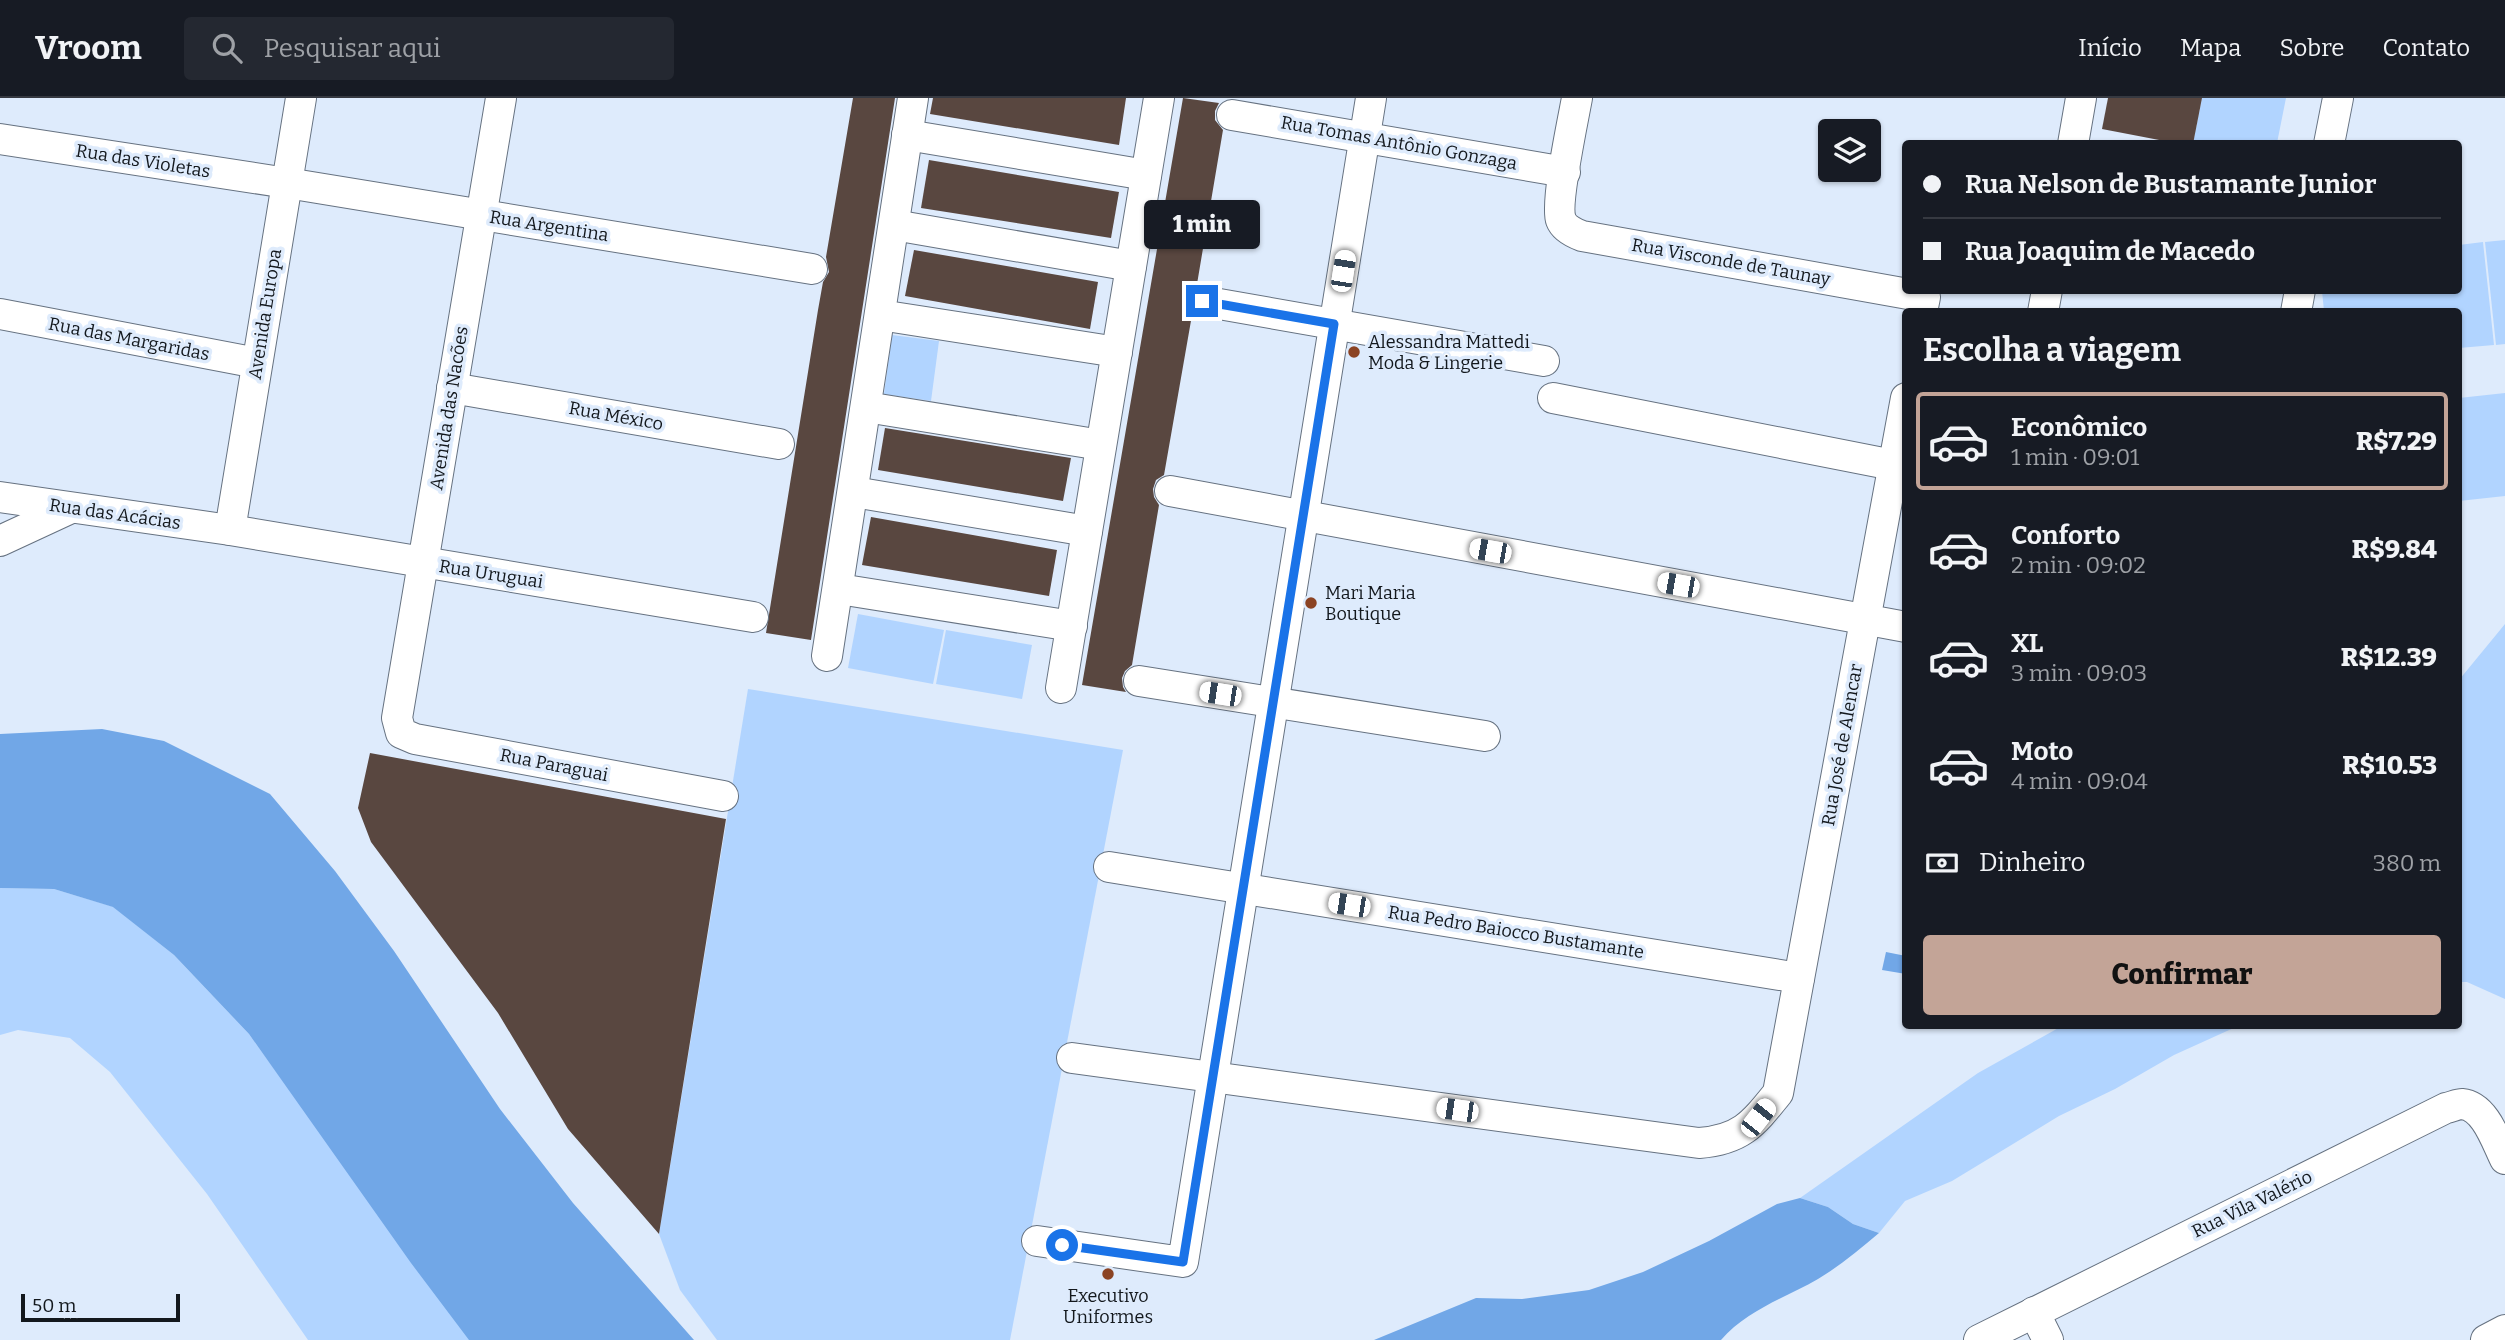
<!DOCTYPE html>
<html lang="pt">
<meta charset="utf-8">
<style>
body{margin:0;font-family:Bitter,serif;background:#242831;color:#f1f3f6;height:100vh;display:flex;flex-direction:column;font-size:26px;white-space:nowrap}
*{box-sizing:border-box;margin:0}
p{font-size:23px;color:#9ea1a6}
.icon{flex:none;width:38px;height:38px;fill:none;stroke:currentColor;stroke-width:2;stroke-linecap:round;stroke-linejoin:round}
.map{position:relative;flex:1;overflow:hidden}
.drawer{position:absolute;left:1902px;top:210px;width:560px;height:721px;display:flex;flex-direction:column;background:#171b24;border-radius:7px;box-shadow:0 2px 5px #0004}
.drawer>*{flex:none}
.top-card{position:absolute;left:1902px;top:42px;width:560px;height:154px;border-radius:7px;box-shadow:0 2px 5px #0004;display:grid;align-content:center;height:154px;padding:0 21px;background:#171b24}
.tools{position:absolute;left:1818px;top:21px;display:grid;gap:14px}
.tools a{display:grid;place-items:center;width:63px;height:63px;border-radius:7px;background:#171b24;box-shadow:0 2px 5px #0004;font-size:35px}
.scale{position:absolute;left:21px;bottom:18px;width:159px;box-sizing:border-box;padding-left:7px;border:4px solid #13181d;border-top:0;font-size:19px;line-height:24px;white-space:nowrap;color:#13181d;-webkit-text-stroke:5px #deebfc;paint-order:stroke}
.end{position:absolute;width:32px;height:32px;margin:-16px;border:9px solid #1a73e8;background:#fff;box-shadow:0 0 0 4px #fff}
.from{border-radius:50%}
.bubble{position:absolute;height:49px;border-radius:7px;background:#171b24;box-shadow:0 2px 5px #0004;font-size:23px;font-weight:800;line-height:49px;text-align:center}
.car{position:absolute;width:21px;height:42px;margin:-21px -10px;border-radius:9px;box-shadow:0 0 5px 2px #0007;background:linear-gradient(#fff 24%,#345 0 40%,#fff 0 76%,#345 0 86%,#fff 0)}
.top-card b{display:flex;align-items:center;gap:24px;height:66px;font-size:26px}
.top-card b+b{border-top:2px solid #363941}
.top-card i{width:18px;height:18px;background:#f1f3f6}
ul{padding:0;list-style:none}
li{display:flex;align-items:center;gap:21px;height:98px;margin:0 14px 10px;padding:0 7px;border:4px solid transparent;border-radius:7px}
li div{flex:1}
li b{display:block;font-size:26px}
li em{font-style:normal;font-weight:800}
li.on{border-color:#c3a497}
li>.icon{width:63px;height:63px;stroke-width:1.5}
h2{padding:0 21px;font-size:32px;line-height:84px}
.pay{display:flex;align-items:center;gap:18px;height:77px;padding:0 21px;font-size:26px}
.pay p{margin-inline-start:auto}
.cta{display:flex;gap:14px;margin-top:auto;padding:14px 21px}
.cta a{flex:1;height:80px;border-radius:7px;background:#c3a497;color:#111;font-size:28px;font-weight:800;line-height:80px;text-align:center}
header{display:flex;align-items:center;gap:42px;box-sizing:border-box;height:98px;padding:0 35px;background:#171b24;border-bottom:2px solid #363941}
header strong{font-size:33px}
nav{display:flex;gap:38px;margin-inline-start:auto;font-size:24px}
.search{width:490px;height:63px;background:#242831;display:flex;align-items:center;gap:18px;box-sizing:border-box;padding:0 24px;border-radius:7px;color:#9ea1a6;font-size:26px}
.map>svg:first-child{display:block}
</style>
<header>
<strong>Vroom</strong>
<div class="search"><svg class="icon" aria-label="search" viewBox="0 0 24 24"><circle cx="10" cy="10" r="6"/><path d="M15 15l6 6"/></svg>Pesquisar aqui</div>
<nav><a>Início</a><a>Mapa</a><a>Sobre</a><a>Contato</a></nav>
</header>
<div class="map">
<svg width="2505" height="1242" viewBox="0 0 2505 1242">
<rect width="100%" height="100%" fill="#deebfc"/>
<g fill="#b1d4ff">
<polygon points="2202,0 2286,0 2277,45 2193,45"/>
<polygon points="2505,142 2505,246 2496,247 2485,144"/>
<polygon points="2483,144 2494,247 2459,250 2459,214 2324,213 2322,193 2459,192 2459,147"/>
<polygon points="892,237 939,243 931,303 884,296"/>
<polygon points="2505,295 2505,398 2459,403 2459,300"/>
<polygon points="858,516 944,532 933,586 848,570"/>
<polygon points="2505,526 2505,901 2467,884 2459,884 2459,582"/>
<polygon points="946,532 1032,547 1022,601 936,586"/>
<polygon points="748,591 1123,652 1010,1242 717,1242 680,1192 659,1136"/>
<polygon points="0,790 54,791 114,809 174,857 249,936 471,1242 308,1242 207,1096 110,974 70,940 18,932 0,937"/>
<polygon points="2062,928 2238,928 2174,957 2115,991 2059,1018 1952,1083 1905,1103 1879,1135 1853,1126 1828,1109 1800,1100 1978,975"/>
</g>
<g fill="#71a7e7">
<polygon points="102,631 164,643 270,696 335,773 394,853 500,1011 573,1105 694,1242 469,1242 411,1165 249,936 174,857 113,809 54,791 0,790 0,636"/>
<polygon points="1886,854 1906,858 1906,876 1882,872"/>
<path d="M1800 1100 1828 1109 1853 1126 1879 1135C1860 1151 1840 1168 1818 1181 1785 1200 1747 1212 1721 1242H1374L1476 1200 1522 1201 1589 1192 1643 1174 1709 1143 1777 1106Z"/>
</g>
<g fill="#594740">
<polygon points="853,0 895,0 811,542 766,535 818,212 823,184 829,174 826,159"/>
<polygon points="933,0 1126,0 1119,47 930,16"/>
<polygon points="1183,0 1219,5 1215,13 1215,22 1223,32 1197,186 1189,191 1185,201 1186,210 1192,217 1164,377 1156,382 1153,391 1154,399 1159,407 1132,567 1125,573 1122,580 1123,589 1126,594 1082,587"/>
<polygon points="2108,0 2202,0 2193,46 2180,46 2102,31"/>
<polygon points="929,62 1119,94 1111,140 921,110"/>
<polygon points="914,152 1098,184 1090,231 905,198"/>
<polygon points="885,330 1071,360 1063,403 878,372"/>
<polygon points="871,419 1057,452 1049,498 862,467"/>
<polygon points="370,655 726,721 659,1136 568,1031 498,915 371,744 358,710"/>
</g>
<g fill="none" stroke-linecap="round" stroke-linejoin="round">
<g stroke="#667281" stroke-width="32">
<g id="minor">
<polyline points="501,0 397,620 401,635 415,641 723,698"/>
<path d="M1577 0C1573 22 1555 106 1561 122 1564 130 1574 135 1582 138L1925 199 1922 214"/>
<polyline points="1232,17 1565,74"/>
<polyline points="907,37 1146,77"/>
<polyline points="0,41 287,85 812,171"/>
<polyline points="2073,46 2081,0"/>
<polyline points="2329,46 2338,0"/>
<polyline points="894,127 1131,168"/>
<polyline points="1202,203 1544,263"/>
<polyline points="2043,214 2047,192"/>
<polyline points="2296,214 2300,192"/>
<polyline points="0,216 257,265"/>
<polyline points="880,217 1117,254"/>
<polyline points="452,290 779,346"/>
<polyline points="1553,300 1893,367"/>
<polyline points="866,309 1101,347"/>
<polyline points="1170,393 1906,529"/>
<polyline points="854,394 1087,433"/>
<polyline points="0,399 230,432 753,519"/>
<polyline points="230,432 301,0"/>
<polyline points="0,443 69,411"/>
<polyline points="839,491 1072,528"/>
<polyline points="827,558 913,0"/>
<polyline points="1139,583 1485,638"/>
<polyline points="1061,590 1159,0"/>
<polyline points="1109,769 1799,880"/>
<path d="M1072 960 1699 1045C1741 1042 1753 1026 1778 995L1906 300"/>
<polyline points="1037,1143 1183,1164 1371,0"/>
<polyline points="2034,1214 2048,1242"/>
<path d="M1979 1242 2446 1010C2451 1009 2458 1006 2462 1006 2485 1008 2496 1043 2505 1061"/>
<polyline points="2486,1242 2505,1232"/>
</g>
</g>
<use href="#minor" stroke="#fff" stroke-width="30"/>
</g>
<g fill="none" stroke-linecap="round" stroke-linejoin="round">
<polyline stroke="#1a73e8" stroke-width="9" points="1062,1147 1183,1164 1334,226 1202,203"/>
</g>
<g fill="#8b4323" stroke="#deebfc" stroke-width="2.5">
<circle cx="1354" cy="254" r="7"/>
<circle cx="1311" cy="505" r="7"/>
<circle cx="1108" cy="1176" r="7"/>
</g>
<g text-anchor="middle" stroke-width="7" stroke-linejoin="round" paint-order="stroke">
<g font-size="18" fill="#13181d" stroke="#deebfc">
<text transform="translate(1399 45) rotate(10)" y="6">Rua Tomas Antônio Gonzaga</text>
<text transform="translate(143 63) rotate(9)" y="6">Rua das Violetas</text>
<text transform="translate(549 128) rotate(9)" y="6">Rua Argentina</text>
<text transform="translate(1731 164) rotate(10)" y="6">Rua Visconde de Taunay</text>
<text transform="translate(265 216) rotate(-81)" y="6">Avenida Europa</text>
<text transform="translate(129 241) rotate(11)" y="6">Rua das Margaridas</text>
<text transform="translate(449 310) rotate(-81)" y="6">Avenida das Nacões</text>
<text transform="translate(616 318) rotate(10)" y="6">Rua México</text>
<text transform="translate(115 416) rotate(8)" y="6">Rua das Acácias</text>
<text transform="translate(491 476) rotate(9)" y="6">Rua Uruguai</text>
<text transform="translate(1842 647) rotate(-80)" y="6">Rua José de Alencar</text>
<text transform="translate(554 667) rotate(11)" y="6">Rua Paraguai</text>
<text transform="translate(1516 834) rotate(9)" y="6">Rua Pedro Baiocco Bustamante</text>
<text transform="translate(2252 1106) rotate(-26)" y="6">Rua Vila Valério</text>
</g>
<g font-size="18" fill="#13181d" stroke="#deebfc" text-anchor="start">
<text x="1368" y="250">Alessandra Mattedi<tspan x="1368" dy="21">Moda &amp; Lingerie</tspan></text>
<text x="1325" y="501">Mari Maria<tspan x="1325" dy="21">Boutique</tspan></text>
<text x="1108" y="1204" text-anchor="middle">Executivo<tspan x="1108" dy="21">Uniformes</tspan></text>
</g>
</g>
</svg>
<div class="tools">
<a><svg class="icon" aria-label="layers" viewBox="0 0 24 24"><path d="M12 4l9 5-9 5-9-5zM3 14l9 5 9-5"/></svg></a>
</div>
<div class="scale">50 m</div>
<i class="end from" style="left:1062px;top:1147px"></i>
<i class="end" style="left:1202px;top:203px"></i>
<div class="bubble" style="left:1144px;top:102px;width:116px">1 min</div>
<i class="car" style="left:1343px;top:173px;rotate:9deg"></i>
<i class="car" style="left:1490px;top:453px;rotate:280deg"></i>
<i class="car" style="left:1678px;top:487px;rotate:280deg"></i>
<i class="car" style="left:1220px;top:596px;rotate:279deg"></i>
<i class="car" style="left:1349px;top:807px;rotate:279deg"></i>
<i class="car" style="left:1457px;top:1012px;rotate:278deg"></i>
<i class="car" style="left:1758px;top:1020px;rotate:38deg"></i>
<div class="top-card">
<b><i class="from"></i>Rua Nelson de Bustamante Junior</b>
<b><i></i>Rua Joaquim de Macedo</b>
</div>
<section class="drawer">
<h2>Escolha a viagem</h2>
<ul>
<li class="on"><svg class="icon" aria-label="car" viewBox="0 0 24 24"><path d="M5 17H2v-5l4-1 3-4h7l3 4 3 1v5h-3M9 17h6M6 11h13"/><circle cx="7" cy="17" r="2"/><circle cx="17" cy="17" r="2"/></svg><div><b>Econômico</b><p>1 min · 09:01</p></div><em>R$7.29</em></li>
<li><svg class="icon" aria-label="car" viewBox="0 0 24 24"><path d="M5 17H2v-5l4-1 3-4h7l3 4 3 1v5h-3M9 17h6M6 11h13"/><circle cx="7" cy="17" r="2"/><circle cx="17" cy="17" r="2"/></svg><div><b>Conforto</b><p>2 min · 09:02</p></div><em>R$9.84</em></li>
<li><svg class="icon" aria-label="car" viewBox="0 0 24 24"><path d="M5 17H2v-5l4-1 3-4h7l3 4 3 1v5h-3M9 17h6M6 11h13"/><circle cx="7" cy="17" r="2"/><circle cx="17" cy="17" r="2"/></svg><div><b>XL</b><p>3 min · 09:03</p></div><em>R$12.39</em></li>
<li><svg class="icon" aria-label="car" viewBox="0 0 24 24"><path d="M5 17H2v-5l4-1 3-4h7l3 4 3 1v5h-3M9 17h6M6 11h13"/><circle cx="7" cy="17" r="2"/><circle cx="17" cy="17" r="2"/></svg><div><b>Moto</b><p>4 min · 09:04</p></div><em>R$10.53</em></li>
</ul>
<div class="pay"><svg class="icon" aria-label="cash" viewBox="0 0 24 24"><path d="M3 7h18v10H3z"/><circle cx="12" cy="12" r="2"/></svg>Dinheiro<p>380 m</p></div>
<div class="cta"><a>Confirmar</a></div>
</section>
</div>
